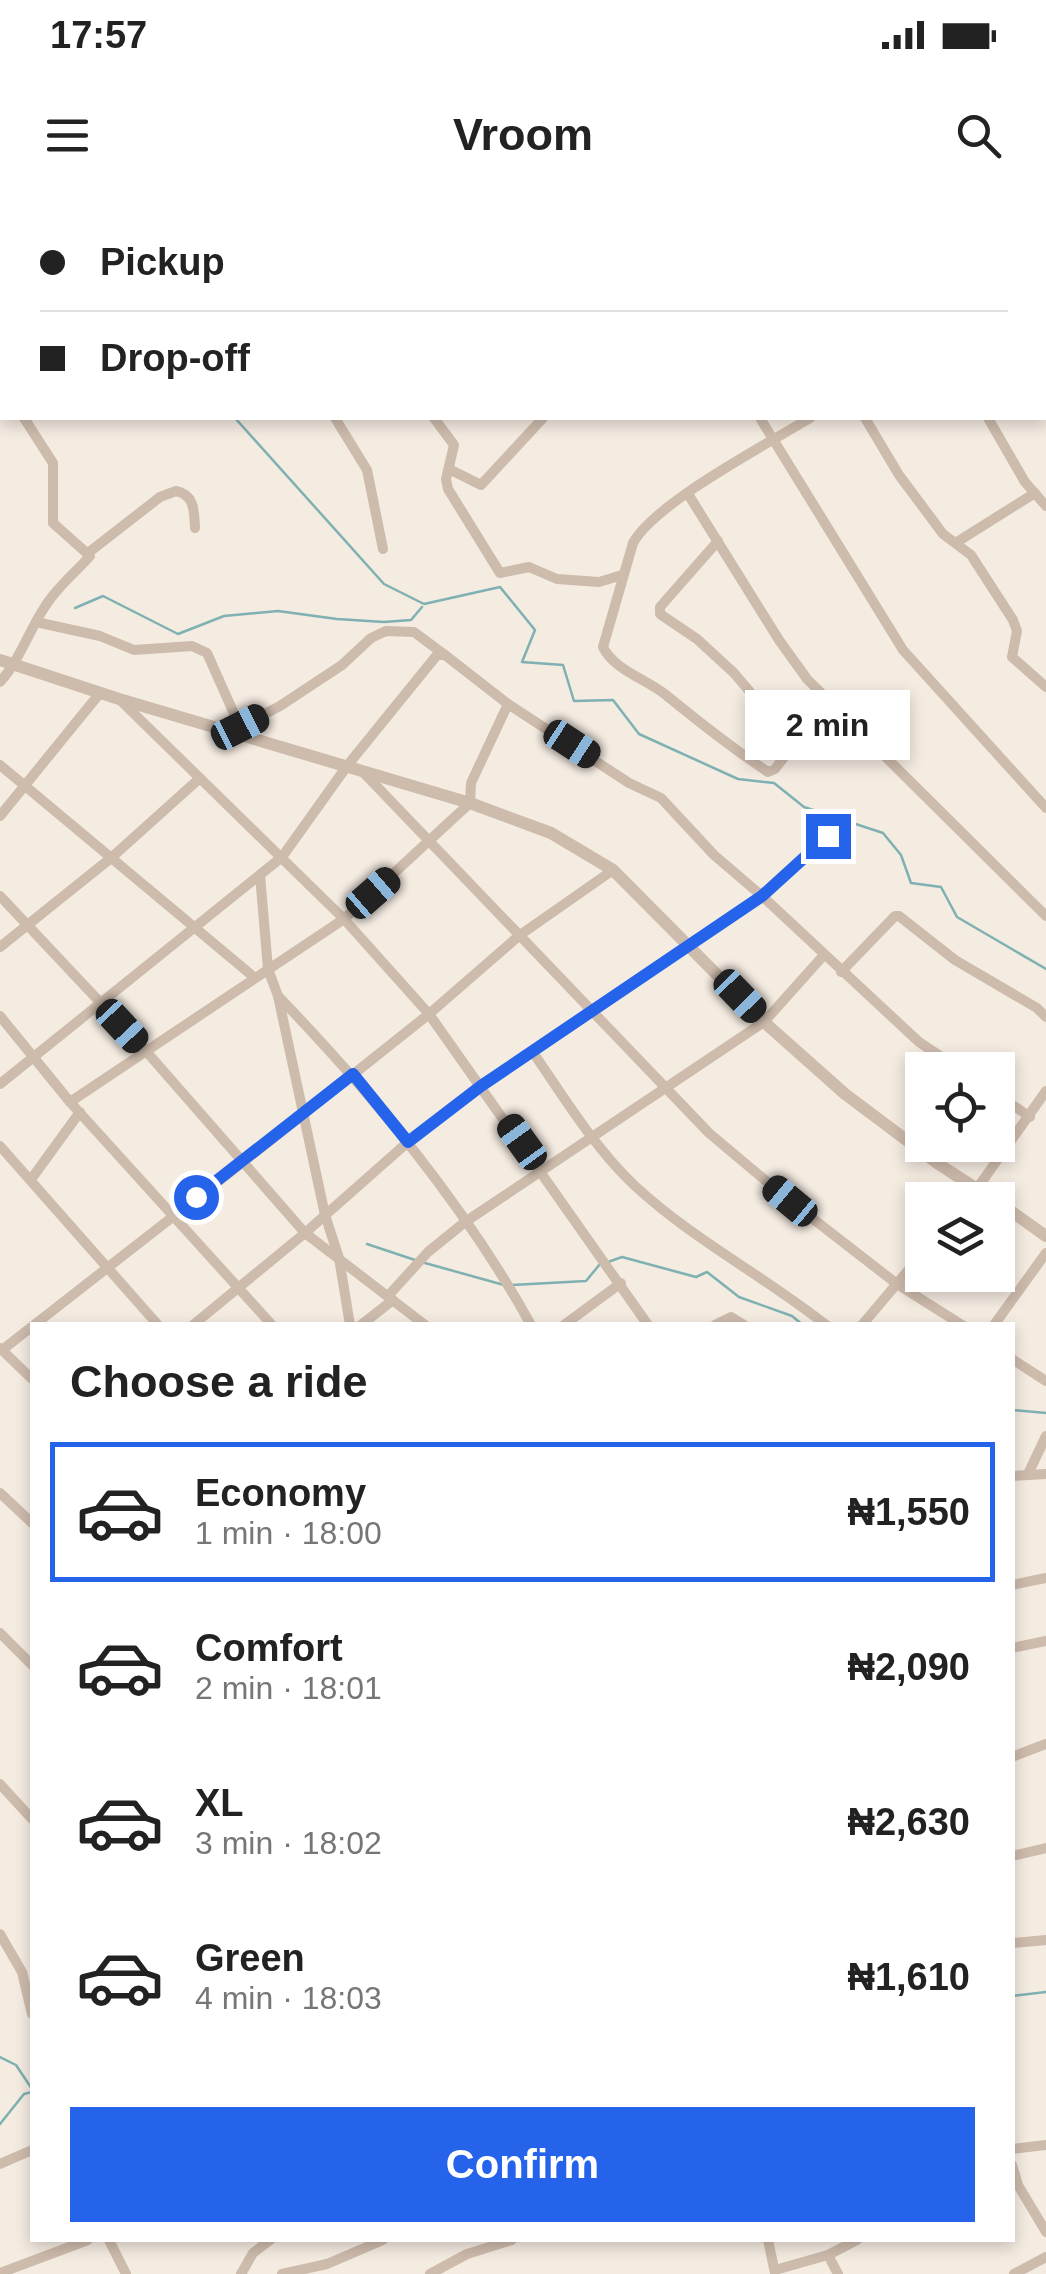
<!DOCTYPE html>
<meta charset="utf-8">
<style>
body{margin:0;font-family:Arial,sans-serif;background:#f6f6f6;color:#222;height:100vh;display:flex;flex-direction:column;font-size:38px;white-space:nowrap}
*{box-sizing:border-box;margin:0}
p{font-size:32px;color:#767676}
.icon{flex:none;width:55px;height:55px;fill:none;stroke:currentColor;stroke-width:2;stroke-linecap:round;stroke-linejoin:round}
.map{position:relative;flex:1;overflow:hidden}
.panel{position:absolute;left:30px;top:1122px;width:985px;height:920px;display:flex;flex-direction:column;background:#fff;border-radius:0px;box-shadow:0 5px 15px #0003}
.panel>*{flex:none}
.top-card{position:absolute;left:0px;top:0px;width:1048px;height:220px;box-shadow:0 5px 15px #0003;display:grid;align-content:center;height:220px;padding:0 40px;background:#fff}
.tools{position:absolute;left:905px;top:852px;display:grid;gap:20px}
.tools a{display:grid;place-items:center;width:110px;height:110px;border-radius:0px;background:#fff;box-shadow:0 5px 15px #0003;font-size:50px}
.end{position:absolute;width:45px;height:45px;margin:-22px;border:12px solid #2563eb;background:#fff;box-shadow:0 0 0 5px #fff}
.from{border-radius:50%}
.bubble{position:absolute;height:70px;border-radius:0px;background:#fff;box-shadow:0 5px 15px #0003;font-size:32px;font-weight:700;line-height:70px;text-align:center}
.car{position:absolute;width:30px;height:60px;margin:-30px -15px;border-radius:12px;box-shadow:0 0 8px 2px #0007;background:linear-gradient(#222 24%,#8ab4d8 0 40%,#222 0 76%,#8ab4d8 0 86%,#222 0)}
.top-card b{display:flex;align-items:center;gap:35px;height:95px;font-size:38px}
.top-card b+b{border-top:2px solid #e0e0e0}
.top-card i{width:25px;height:25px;background:#222}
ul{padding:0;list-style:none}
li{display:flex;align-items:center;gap:30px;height:140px;margin:0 20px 15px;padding:0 20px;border:5px solid transparent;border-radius:0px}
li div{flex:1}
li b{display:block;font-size:38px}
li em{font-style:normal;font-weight:700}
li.current{border-color:#2563eb}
li>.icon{width:90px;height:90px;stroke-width:1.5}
h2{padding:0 40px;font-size:45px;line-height:120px}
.cta{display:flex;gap:20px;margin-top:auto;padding:20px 40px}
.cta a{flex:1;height:115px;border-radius:0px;background:#2563eb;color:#fff;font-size:40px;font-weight:700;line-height:115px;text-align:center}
.status{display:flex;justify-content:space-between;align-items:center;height:70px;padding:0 50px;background:#fff;direction:ltr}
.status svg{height:28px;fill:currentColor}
header{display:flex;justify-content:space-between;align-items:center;height:130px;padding:0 40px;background:#fff;font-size:45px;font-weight:700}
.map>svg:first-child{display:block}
</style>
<div class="status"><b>17:57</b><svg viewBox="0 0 49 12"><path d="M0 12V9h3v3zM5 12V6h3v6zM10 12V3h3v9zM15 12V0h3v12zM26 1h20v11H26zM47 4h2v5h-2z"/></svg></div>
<header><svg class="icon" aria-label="menu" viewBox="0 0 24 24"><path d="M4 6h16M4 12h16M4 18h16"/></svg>Vroom<svg class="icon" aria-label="search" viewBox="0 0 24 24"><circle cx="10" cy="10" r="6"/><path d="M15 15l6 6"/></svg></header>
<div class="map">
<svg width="1046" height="2074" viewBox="0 0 1046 2074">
<rect width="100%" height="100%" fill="#f4ebe1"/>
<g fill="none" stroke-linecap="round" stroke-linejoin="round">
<g stroke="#7fb0b2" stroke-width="2.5">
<polyline points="132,0 132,2"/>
<polyline points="235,218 384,384 424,404 500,387 535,430 522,462 563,465 574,501 613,500 639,534 738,579 774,583 804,607 883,633 901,655 911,683 941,687 957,717 1046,769"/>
<polyline points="75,408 103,396 178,434 224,416 278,411 337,419 384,422 411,420 422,407"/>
<polyline points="367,1044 418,1061"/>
<polyline points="608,1062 622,1057 696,1077 707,1072 739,1097 792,1116 803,1125"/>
<polyline points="425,1063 504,1085"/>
<polyline points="512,1085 586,1081 600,1064"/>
<polyline points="1012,1210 1046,1213"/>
<polyline points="1012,1796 1046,1792"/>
<polyline points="0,1857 16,1865 32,1889"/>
<polyline points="0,1924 24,1894 32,1892"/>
</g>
<g stroke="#cdbbac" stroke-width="10">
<polyline points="198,0 200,2"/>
<polyline points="264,0 266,2"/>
<polyline points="381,0 385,2"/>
<polyline points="595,0 598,2"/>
<polyline points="683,0 685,2"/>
<polyline points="775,0 776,2"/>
<polyline points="876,0 876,2"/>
<polyline points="980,0 980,2"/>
<polyline points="448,2 450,0"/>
<polyline points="823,2 829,0"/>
<polyline points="0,7 2,9"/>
<polyline points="0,165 2,163"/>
<polyline points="1045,185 1046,187"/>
<polyline points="0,186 2,189"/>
<polyline points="335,218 367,270 383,349"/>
<polyline points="434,218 454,245 446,279 448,289 500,373 529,367 557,379 599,382 622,375"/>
<polyline points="760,218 903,450 1046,608"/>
<path d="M810 218C767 244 655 303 633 343L603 447C614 470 646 479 666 495 699 522 732 548 768 572L775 569 828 499"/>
<polyline points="865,218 899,275 943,334 971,355 1013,420 1017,431 1012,457 1046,487"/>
<polyline points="988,218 1025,282 1046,306"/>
<polyline points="449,269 481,285 543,218"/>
<polyline points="688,294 779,440 807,479 1046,716"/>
<polyline points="718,341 660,407 660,414 697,439 734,473 794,544"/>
<polyline points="957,342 1035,293"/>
<path d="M88 353 160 297 176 291C195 295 194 311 195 328"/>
<polyline points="36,422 100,436 134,450 192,446 207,453 240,527"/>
<path d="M0 482C20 460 29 430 46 405 58 386 75 373 90 356L53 323V263L24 218"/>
<polyline points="120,500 344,719 429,814 648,1125"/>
<polyline points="236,529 280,506 342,465 371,438 386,431 414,432 445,455"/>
<polyline points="0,565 255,778"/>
<polyline points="362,571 709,933 790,1001 897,1084 962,1125"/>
<polyline points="0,616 100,493"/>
<polyline points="260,675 268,769 278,796 325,1015 339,1058 350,1125"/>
<polyline points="0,696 145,850 305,1033 425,1125"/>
<polyline points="0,747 111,658 200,578"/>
<polyline points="841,772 895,716 899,716 955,760 1037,808 1046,817"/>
<path d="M278 796C374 896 464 1004 531 1125"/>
<polyline points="0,816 70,902 272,1125"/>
<path d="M532 851C564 897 593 946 634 985 692 1039 764 1076 826 1125"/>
<polyline points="0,884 282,657 347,566 437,455 445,455 508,504 629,583 661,598 714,655 762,696 828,636"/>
<polyline points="998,895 1030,917"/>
<polyline points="70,902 344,719 470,603 471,583 508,504"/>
<polyline points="0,946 158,1125"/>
<polyline points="32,978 80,912"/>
<polyline points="969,1000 1046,891"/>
<polyline points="388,1096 428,1052 465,1022 764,822 823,756"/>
<polyline points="193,1125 305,1033 408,942 481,886 762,696 919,842 961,870"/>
<polyline points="361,1125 393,1100"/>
<polyline points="564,1125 621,1083"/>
<polyline points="715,1125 731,1117 744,1125"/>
<polyline points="862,1125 922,1054"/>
<polyline points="994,1125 1046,1053"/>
<polyline points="0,1148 32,1179"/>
<polyline points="2,1150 243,962 429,814 520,735 613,670"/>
<polyline points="1012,1159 1046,1181"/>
<polyline points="1028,1274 1046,1236"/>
<polyline points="1012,1276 1046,1274"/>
<polyline points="0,1293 32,1323"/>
<polyline points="1012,1385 1046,1378"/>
<polyline points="0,1433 32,1465"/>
<polyline points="1012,1448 1046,1441"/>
<polyline points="1012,1557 1046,1544"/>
<polyline points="0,1584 32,1619"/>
<polyline points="1012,1656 1046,1648"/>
<polyline points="0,1734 22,1772 32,1814"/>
<polyline points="1012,1743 1046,1740"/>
<polyline points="1012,1949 1046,1945"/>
<polyline points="0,1964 32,1950"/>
<polyline points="1012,1965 1018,1985 1046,2032"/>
<polyline points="109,2040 126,2074"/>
<polyline points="768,2040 775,2073"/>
<polyline points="828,2055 838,2074"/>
<polyline points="775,2070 828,2055 857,2040"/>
<polyline points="0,2073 88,2040"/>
<polyline points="241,2074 253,2053 270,2040"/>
<polyline points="282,2074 327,2064 383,2040"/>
<polyline points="430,2074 467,2054 512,2040"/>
<polyline points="1014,2074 1046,2057"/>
</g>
<g stroke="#cdbbac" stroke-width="12">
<polyline points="0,460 119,499 470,603 551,633 613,670 764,822 845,894 937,963 994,1000"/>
<polyline points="998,1002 1046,1036"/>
</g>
</g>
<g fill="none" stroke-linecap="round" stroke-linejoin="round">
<polyline stroke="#2563eb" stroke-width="12" points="196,997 353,874 408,942 481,886 762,696 828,636"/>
</g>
</svg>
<div class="tools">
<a><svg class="icon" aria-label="locate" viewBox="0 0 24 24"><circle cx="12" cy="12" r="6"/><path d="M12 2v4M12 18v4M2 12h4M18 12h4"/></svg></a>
<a><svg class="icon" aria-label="layers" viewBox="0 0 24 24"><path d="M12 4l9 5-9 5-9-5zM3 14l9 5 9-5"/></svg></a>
</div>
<i class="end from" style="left:196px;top:997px"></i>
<i class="end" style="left:828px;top:636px"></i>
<div class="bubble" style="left:745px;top:490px;width:165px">2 min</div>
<i class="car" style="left:240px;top:527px;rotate:63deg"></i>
<i class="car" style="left:572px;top:544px;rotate:123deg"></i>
<i class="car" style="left:373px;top:693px;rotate:49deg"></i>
<i class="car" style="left:740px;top:796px;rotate:136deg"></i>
<i class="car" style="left:122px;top:826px;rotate:137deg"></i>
<i class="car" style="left:522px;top:942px;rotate:324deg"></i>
<i class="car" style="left:790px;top:1001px;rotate:310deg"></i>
<div class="top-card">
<b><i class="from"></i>Pickup</b>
<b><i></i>Drop-off</b>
</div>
<section class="panel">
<h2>Choose a ride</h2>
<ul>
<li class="current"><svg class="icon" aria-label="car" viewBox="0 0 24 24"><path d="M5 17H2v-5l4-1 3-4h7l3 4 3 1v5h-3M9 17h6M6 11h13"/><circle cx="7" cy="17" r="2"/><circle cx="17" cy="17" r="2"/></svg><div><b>Economy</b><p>1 min · 18:00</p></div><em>₦1,550</em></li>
<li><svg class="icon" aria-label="car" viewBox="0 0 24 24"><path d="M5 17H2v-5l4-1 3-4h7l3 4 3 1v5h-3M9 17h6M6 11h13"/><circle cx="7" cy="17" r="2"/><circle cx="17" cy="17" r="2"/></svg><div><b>Comfort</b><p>2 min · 18:01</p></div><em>₦2,090</em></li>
<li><svg class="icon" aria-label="car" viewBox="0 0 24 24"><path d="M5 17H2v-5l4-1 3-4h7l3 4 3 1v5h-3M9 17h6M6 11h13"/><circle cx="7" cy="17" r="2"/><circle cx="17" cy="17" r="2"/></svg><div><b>XL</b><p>3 min · 18:02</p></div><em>₦2,630</em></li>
<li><svg class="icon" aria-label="car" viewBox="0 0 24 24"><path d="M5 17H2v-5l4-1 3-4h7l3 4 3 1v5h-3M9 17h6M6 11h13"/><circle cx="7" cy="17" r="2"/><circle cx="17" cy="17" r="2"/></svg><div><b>Green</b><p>4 min · 18:03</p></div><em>₦1,610</em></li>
</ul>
<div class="cta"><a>Confirm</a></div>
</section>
</div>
